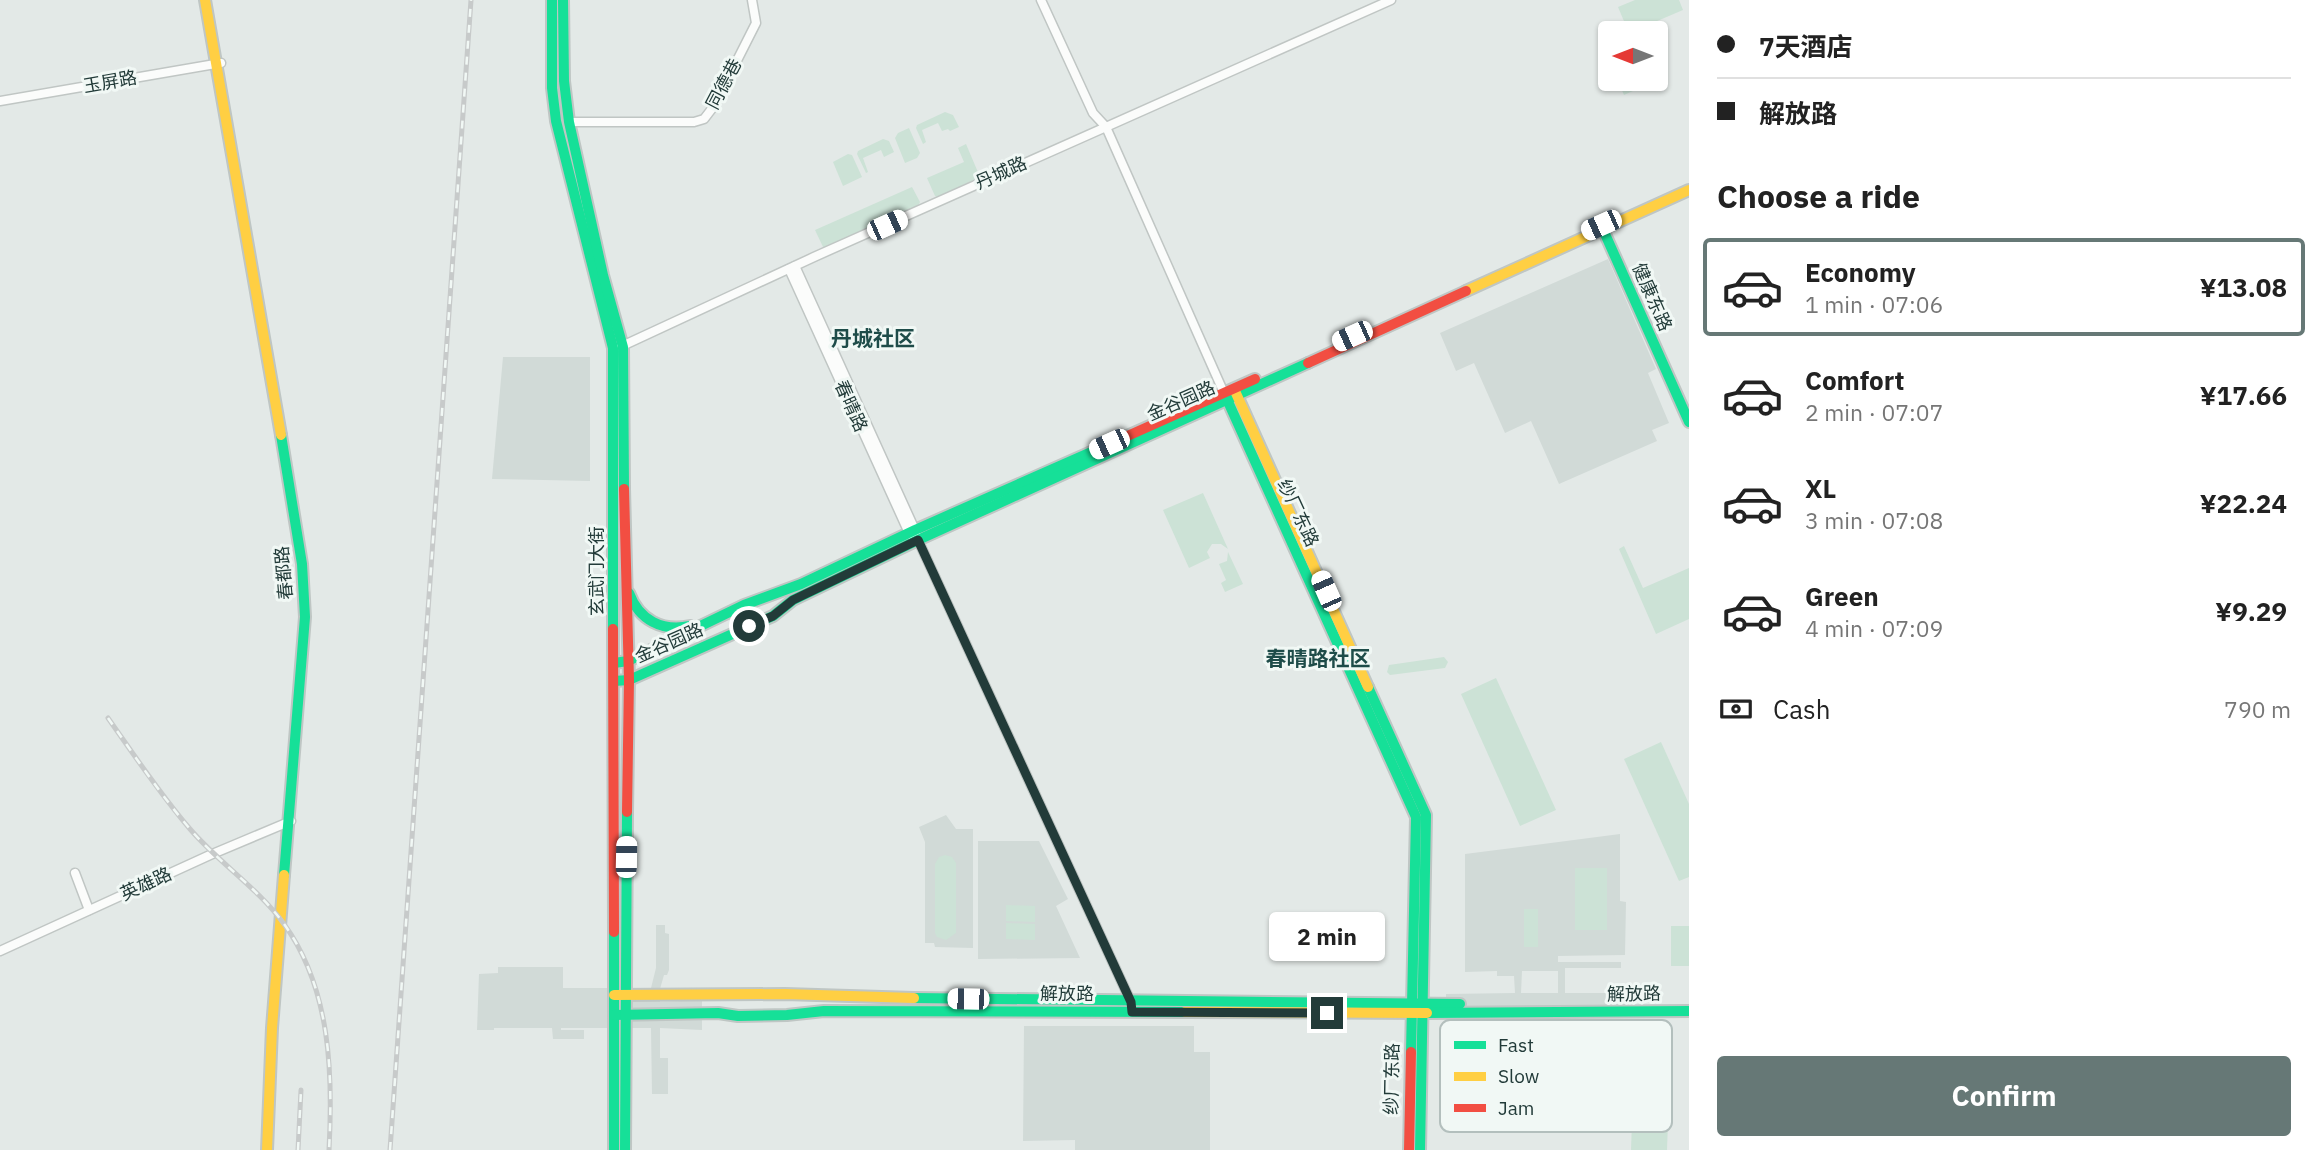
<!DOCTYPE html>
<meta charset="utf-8">
<style>
body{margin:0;font-family:"IBM Plex Sans","Noto Sans SC",sans-serif;background:#f6f6f6;color:#222;height:100vh;display:flex;flex-direction:column;font-size:26px;white-space:nowrap}
*{box-sizing:border-box;margin:0}
p{font-size:23px;color:#767676}
.icon{flex:none;width:38px;height:38px;fill:none;stroke:currentColor;stroke-width:2;stroke-linecap:round;stroke-linejoin:round}
.map{position:relative;flex:1;overflow:hidden}
.drawer{display:flex;flex-direction:column;background:#fff;width:630px}
.drawer>*{flex:none}
.hud{display:grid;align-content:center;height:154px;padding:0 28px;background:#fff}
.needle{width:46px;rotate:270deg}
.fabs{position:absolute;left:1598px;top:21px;display:grid;gap:14px}
.fabs a{display:grid;place-items:center;width:70px;height:70px;border-radius:7px;background:#fff;box-shadow:0 2px 5px #0004;font-size:35px}
.end{position:absolute;width:32px;height:32px;margin:-16px;border:9px solid #223b39;background:#fff;box-shadow:0 0 0 4px #fff}
.from{border-radius:50%}
.bubble{position:absolute;height:49px;border-radius:7px;background:#fff;box-shadow:0 2px 5px #0004;font-size:23px;font-weight:700;line-height:49px;text-align:center}
.car{position:absolute;width:21px;height:42px;margin:-21px -10px;border-radius:9px;box-shadow:0 0 5px 2px #0007;background:linear-gradient(#fff 24%,#345 0 40%,#fff 0 76%,#345 0 86%,#fff 0)}
.hud b{display:flex;align-items:center;gap:24px;height:66px;font-size:26px}
.hud b+b{border-top:2px solid #e0e0e0}
.hud i{width:18px;height:18px;background:#222}
ul{padding:0;list-style:none}
li{display:flex;align-items:center;gap:21px;height:98px;margin:0 14px 10px;padding:0 14px;border:4px solid transparent;border-radius:7px}
li div{flex:1}
li b{display:block;font-size:26px}
li em{font-style:normal;font-weight:700}
li.on{border-color:#667876}
li>.icon{width:63px;height:63px;stroke-width:1.5}
h2{padding:0 28px;font-size:32px;line-height:84px}
.pay{display:flex;align-items:center;gap:18px;height:77px;padding:0 28px;font-size:26px}
.pay p{margin-inline-start:auto}
.button{display:flex;gap:14px;margin-top:auto;padding:14px 28px}
.button a{flex:1;height:80px;border-radius:7px;background:#667876;color:#fff;font-size:28px;font-weight:700;line-height:80px;text-align:center}
main{display:flex;flex:1;min-height:0}
.map>svg:first-child{display:block}
</style>
<main>
<div class="map">
<svg width="1689" height="1150" viewBox="0 0 1689 1150">
<rect width="100%" height="100%" fill="#e3e9e7"/>
<g fill="#d1dad7" fill-rule="evenodd">
<polygon points="1608,259 1656,369 1648,373 1669,423 1652,430 1657,441 1559,484 1531,421 1505,433 1474,363 1456,371 1440,333"/>
<polygon points="503,357 590,357 590,481 492,479"/>
<polygon points="946,815 956,829 973,829 973,948 935,947 934,943 925,943 925,842 919,827"/>
<path d="M1620 834V901L1626 902 1625 955 1558 956V962H1621V968H1565V993H1627V1012L1521 1013V1029H1553V1035L1453 1036 1452 1063H1446V994L1515 993 1514 976H1497V971L1465 972V854ZM1522 971H1558V993H1521Z"/>
<polygon points="978,841 1039,841 1068,899 1056,906 1080,958 978,959"/>
<polygon points="656,925 665,925 665,933 669,934 669,970 667,975 664,975 660,989 660,1002 702,1000 702,1030 660,1028 660,1058 668,1058 668,1094 652,1094 651,1028 561,1028 561,1030 584,1030 584,1039 553,1039 552,1028 494,1028 494,1030 477,1030 479,974 498,973 498,967 563,967 563,988 651,988 656,968"/>
<polygon points="1024,1026 1194,1026 1194,1052 1210,1052 1210,1150 1075,1150 1075,1140 1023,1141"/>
</g>
<g fill="#cce2d6">
<polygon points="1635,0 1679,0 1683,10 1629,33 1618,7"/>
<polygon points="1617,79 1651,79 1653,82 1624,95"/>
<polygon points="945,112 953,115 959,127 950,131 948,129 942,131 938,123 922,130 926,142 923,144 916,128 917,125"/>
<polygon points="909,128 920,153 917,158 905,163 895,138 898,133"/>
<polygon points="883,139 889,141 894,152 884,157 881,150 863,158 868,172 866,173 857,154 858,151"/>
<polygon points="966,144 980,177 938,197 935,196 927,178 964,162 958,148"/>
<polygon points="848,154 852,155 862,177 843,186 833,162"/>
<polygon points="912,187 920,202 918,206 824,249 815,230"/>
<polygon points="1203,493 1228,549 1221,544 1212,544 1207,552 1210,558 1189,568 1163,510"/>
<polygon points="1624,546 1643,588 1689,568 1689,619 1656,634 1619,549"/>
<polygon points="1228,552 1243,584 1225,592 1221,583 1226,580 1219,564 1227,561"/>
<polygon points="1444,657 1448,662 1445,668 1390,675 1387,672 1389,665"/>
<polygon points="1496,678 1556,810 1520,826 1461,694"/>
<polygon points="1661,742 1689,804 1689,877 1679,881 1624,759"/>
<polygon points="945,855 952,857 956,863 956,933 946,940 937,937 935,933 935,864 939,857"/>
<rect x="1575" y="868" width="32" height="62"/>
<polygon points="1006,905 1035,906 1035,922 1006,921"/>
<rect x="1524" y="909" width="14" height="38"/>
<polygon points="1006,923 1035,924 1035,940 1006,939"/>
<rect x="1671" y="926" width="18" height="40"/>
<polygon points="1633,1093 1669,1094 1667,1150 1631,1150"/>
</g>
<g fill="none" stroke-linecap="round" stroke-linejoin="round">
<g stroke="#c0c6c4" stroke-width="11">
<g id="street">
<polyline points="1041,0 1093,113 1106,127 1224,393"/>
<polyline points="0,101 221,63"/>
<polyline points="569,122 694,122 704,119 714,106 756,23 752,0"/>
<polyline points="795,266 915,530 918,540 1131,1002"/>
<polyline points="789,269 909,533 912,536"/>
<polyline points="620,347 814,257 1391,0"/>
<polyline points="75,873 89,910"/>
<polyline points="0,951 210,855 291,821"/>
</g>
</g>
<g stroke="#bfc6c4" stroke-width="14">
<g id="fast">
<polyline points="552,0 552,88 556,121 613,348 613,629"/>
<polyline points="563,0 564,81 569,122 603,275 623,347 624,489"/>
<polyline points="1601,225 1689,422"/>
<polyline points="1225,395 1416,817 1411,1052"/>
<polyline points="281,435 302,564 305,617 284,875"/>
<path d="M629 593C639 620 662 632 690 626"/>
<polyline points="614,663 628,661 744,605 801,584 915,530 1123,438"/>
<polyline points="614,681 629,680 773,616 793,600 918,540 1308,363"/>
<polyline points="1368,687 1426,815 1420,1150"/>
<polyline points="614,932 614,1150"/>
<polyline points="914,998 1460,1004"/>
<polyline points="1427,1013 1689,1011"/>
<polyline points="614,1015 718,1013 738,1016 787,1015 824,1011 1185,1012"/>
<polyline points="625,1150 627,812"/>
</g>
</g>
<g stroke="#bfc6c4" stroke-width="14">
<g id="slow">
<polyline points="205,0 281,435"/>
<polyline points="1466,291 1689,190"/>
<polyline points="1235,391 1368,687"/>
<polyline points="614,995 785,994 914,998"/>
<polyline points="1185,1012 1427,1013"/>
<polyline points="267,1150 272,1028 284,875"/>
</g>
</g>
<g stroke="#bfc6c4" stroke-width="14">
<g id="jam">
<polyline points="1308,363 1466,291"/>
<polyline points="1123,438 1255,379"/>
<polyline points="624,489 629,680 627,812"/>
<polyline points="613,629 614,932"/>
<polyline points="1409,1150 1411,1052"/>
</g>
</g>
<use href="#street" stroke="#fbfcfb" stroke-width="8"/>
<use href="#fast" stroke="#16e098" stroke-width="10"/>
<use href="#slow" stroke="#ffcf43" stroke-width="10"/>
<use href="#jam" stroke="#f24e42" stroke-width="10"/>
<g stroke="#c7caca" stroke-width="5">
<g id="rail">
<path d="M108 718C134 755 160 794 190 829 219 863 258 888 284 924 331 989 333 1074 329 1150"/>
<polyline points="298,1150 301,1090"/>
<polyline points="390,1150 471,0"/>
</g>
</g>
<use href="#rail" stroke="#f1f8f5" stroke-width="2.5" stroke-dasharray="8" stroke-linecap="butt"/>
</g>
<g fill="none" stroke-linecap="round" stroke-linejoin="round">
<polyline stroke="#223b39" stroke-width="9" points="749,626 773,616 793,600 918,540 1131,1002 1132,1012 1327,1013"/>
</g>
<g text-anchor="middle" stroke-width="6" stroke-linejoin="round" paint-order="stroke">
<g font-size="18" fill="#223b39" stroke="#f1f8f5">
<text transform="translate(110 82) rotate(-10)" y="6">玉屏路</text>
<text transform="translate(724 84) rotate(-62)" y="6">同德巷</text>
<text transform="translate(1001 173) rotate(-24)" y="6">丹城路</text>
<text transform="translate(1652 297) rotate(66)" y="6">健康东路</text>
<text transform="translate(1181 401) rotate(-24)" y="6">金谷园路</text>
<text transform="translate(851 406) rotate(66)" y="6">春晴路</text>
<text transform="translate(1298 513) rotate(65)" y="6">纱厂东路</text>
<text transform="translate(597 571) rotate(-90)" y="6">玄武门大街</text>
<text transform="translate(284 573) rotate(-95)" y="6">春都路</text>
<text transform="translate(669 643) rotate(-24)" y="6">金谷园路</text>
<text transform="translate(146 884) rotate(-25)" y="6">英雄路</text>
<text x="1067" y="1000">解放路</text>
<text transform="translate(1634 994) rotate(-1)" y="6">解放路</text>
<text transform="translate(1392 1079) rotate(-89)" y="6">纱厂东路</text>
</g>
<g font-size="21" font-weight="bold" fill="#1e4c49" stroke="#f1f8f5">
<text x="873" y="346">丹城社区</text>
<text x="1318" y="666">春晴路社区</text>
</g>
</g>
<rect x="1440" y="1020" width="232" height="112" rx="10" fill="#f1f8f5" stroke="#b3bfbd" stroke-width="2"/>
<rect x="1454" y="1041" width="32" height="8" fill="#16e098"/>
<rect x="1454" y="1072" width="32" height="9" fill="#ffcf43"/>
<rect x="1454" y="1104" width="32" height="8" fill="#f24e42"/>
<g font-size="19" fill="#223b39">
<text x="1498" y="1052">Fast</text>
<text x="1498" y="1083">Slow</text>
<text x="1498" y="1115">Jam</text>
</g>
</svg>
<div class="fabs">
<a><svg class="needle" viewBox="-14 -14 28 28"><path d="M0-13l5 13h-10z" fill="#e53935"/><path d="M0 13l5-13h-10z" fill="#767676"/></svg></a>
</div>
<i class="end from" style="left:749px;top:626px"></i>
<i class="end" style="left:1327px;top:1013px"></i>
<div class="bubble" style="left:1269px;top:912px;width:116px">2 min</div>
<i class="car" style="left:887px;top:225px;rotate:66deg"></i>
<i class="car" style="left:1601px;top:225px;rotate:246deg"></i>
<i class="car" style="left:1352px;top:336px;rotate:246deg"></i>
<i class="car" style="left:1109px;top:444px;rotate:246deg"></i>
<i class="car" style="left:1326px;top:591px;rotate:336deg"></i>
<i class="car" style="left:626px;top:857px;rotate:1deg"></i>
<i class="car" style="left:968px;top:999px;rotate:271deg"></i>
</div>
<section class="drawer">
<div class="hud">
<b><i class="from"></i>7天酒店</b>
<b><i></i>解放路</b>
</div>
<h2>Choose a ride</h2>
<ul>
<li class="on"><svg class="icon" aria-label="car" viewBox="0 0 24 24"><path d="M5 17H2v-5l4-1 3-4h7l3 4 3 1v5h-3M9 17h6M6 11h13"/><circle cx="7" cy="17" r="2"/><circle cx="17" cy="17" r="2"/></svg><div><b>Economy</b><p>1 min · 07:06</p></div><em>¥13.08</em></li>
<li><svg class="icon" aria-label="car" viewBox="0 0 24 24"><path d="M5 17H2v-5l4-1 3-4h7l3 4 3 1v5h-3M9 17h6M6 11h13"/><circle cx="7" cy="17" r="2"/><circle cx="17" cy="17" r="2"/></svg><div><b>Comfort</b><p>2 min · 07:07</p></div><em>¥17.66</em></li>
<li><svg class="icon" aria-label="car" viewBox="0 0 24 24"><path d="M5 17H2v-5l4-1 3-4h7l3 4 3 1v5h-3M9 17h6M6 11h13"/><circle cx="7" cy="17" r="2"/><circle cx="17" cy="17" r="2"/></svg><div><b>XL</b><p>3 min · 07:08</p></div><em>¥22.24</em></li>
<li><svg class="icon" aria-label="car" viewBox="0 0 24 24"><path d="M5 17H2v-5l4-1 3-4h7l3 4 3 1v5h-3M9 17h6M6 11h13"/><circle cx="7" cy="17" r="2"/><circle cx="17" cy="17" r="2"/></svg><div><b>Green</b><p>4 min · 07:09</p></div><em>¥9.29</em></li>
</ul>
<div class="pay"><svg class="icon" aria-label="cash" viewBox="0 0 24 24"><path d="M3 7h18v10H3z"/><circle cx="12" cy="12" r="2"/></svg>Cash<p>790 m</p></div>
<div class="button"><a>Confirm</a></div>
</section>
</main>
